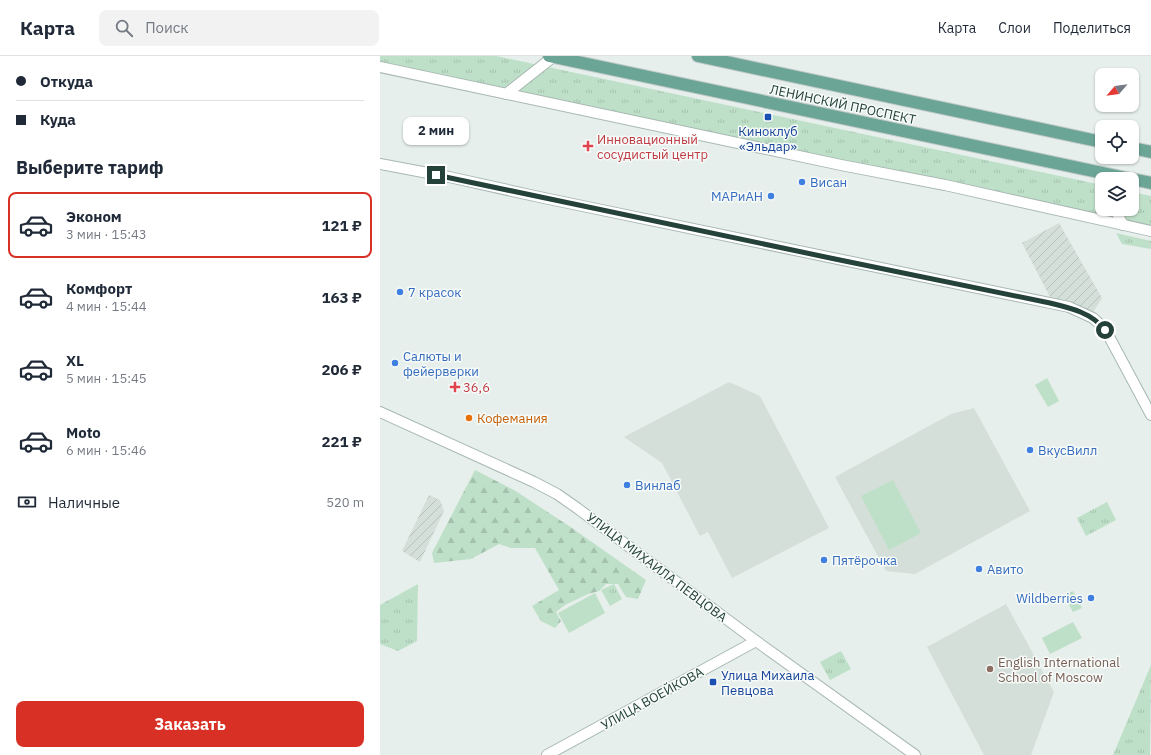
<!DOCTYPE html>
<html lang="ru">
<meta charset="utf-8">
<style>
body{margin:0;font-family:"IBM Plex Sans",sans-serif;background:#f2f2f3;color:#1f2937;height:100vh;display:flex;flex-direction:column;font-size:15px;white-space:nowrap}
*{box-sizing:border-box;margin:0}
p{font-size:13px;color:#747a83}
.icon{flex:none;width:22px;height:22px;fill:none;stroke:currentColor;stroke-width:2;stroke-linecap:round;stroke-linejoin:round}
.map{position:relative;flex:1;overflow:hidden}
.sheet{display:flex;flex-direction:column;background:#fff;width:380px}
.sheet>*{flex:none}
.hud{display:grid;align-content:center;height:88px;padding:0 16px;background:#fff}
.needle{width:26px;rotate:242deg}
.controls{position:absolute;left:715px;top:12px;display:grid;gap:8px}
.controls a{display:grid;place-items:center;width:44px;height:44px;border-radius:8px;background:#fff;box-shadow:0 1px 3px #0004;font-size:20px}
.end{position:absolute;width:18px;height:18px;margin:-9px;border:5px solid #24423a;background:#fff;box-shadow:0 0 0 2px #fff}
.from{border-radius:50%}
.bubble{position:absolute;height:28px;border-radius:8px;background:#fff;box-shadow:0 1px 3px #0004;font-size:13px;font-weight:700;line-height:28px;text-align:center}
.hud b{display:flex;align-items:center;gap:14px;height:38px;font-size:15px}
.hud b+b{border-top:1px solid #e0e1e3}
.hud i{width:10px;height:10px;background:#1f2937}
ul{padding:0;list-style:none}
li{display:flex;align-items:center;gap:12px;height:66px;margin:0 8px 6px;padding:0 8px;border:2px solid transparent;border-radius:8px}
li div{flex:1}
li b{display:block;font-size:15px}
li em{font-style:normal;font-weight:700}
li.selected{border-color:#d93025}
li>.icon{width:36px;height:36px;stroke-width:1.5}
h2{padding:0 16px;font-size:18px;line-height:48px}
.pay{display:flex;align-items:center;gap:10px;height:44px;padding:0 16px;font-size:15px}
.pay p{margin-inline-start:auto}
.cta{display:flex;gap:8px;margin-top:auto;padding:8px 16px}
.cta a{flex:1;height:46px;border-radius:8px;background:#d93025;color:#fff;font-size:16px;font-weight:700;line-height:46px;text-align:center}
header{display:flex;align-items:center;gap:24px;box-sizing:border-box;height:56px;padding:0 20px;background:#fff;border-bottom:1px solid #e0e1e3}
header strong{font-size:19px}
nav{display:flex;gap:22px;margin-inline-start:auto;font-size:14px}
.search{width:280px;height:36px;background:#f2f2f3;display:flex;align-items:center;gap:10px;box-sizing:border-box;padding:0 14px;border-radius:8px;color:#747a83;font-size:15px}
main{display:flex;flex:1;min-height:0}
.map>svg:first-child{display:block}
</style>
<header>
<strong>Карта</strong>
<div class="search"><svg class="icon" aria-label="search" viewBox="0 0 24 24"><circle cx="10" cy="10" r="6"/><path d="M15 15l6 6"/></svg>Поиск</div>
<nav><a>Карта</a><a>Слои</a><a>Поделиться</a></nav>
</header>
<main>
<section class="sheet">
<div class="hud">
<b><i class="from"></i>Откуда</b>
<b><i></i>Куда</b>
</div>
<h2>Выберите тариф</h2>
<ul>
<li class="selected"><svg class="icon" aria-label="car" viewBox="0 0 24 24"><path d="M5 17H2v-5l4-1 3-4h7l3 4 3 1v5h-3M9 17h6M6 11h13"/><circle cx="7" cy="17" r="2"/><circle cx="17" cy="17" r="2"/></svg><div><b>Эконом</b><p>3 мин · 15:43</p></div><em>121 ₽</em></li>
<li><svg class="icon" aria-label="car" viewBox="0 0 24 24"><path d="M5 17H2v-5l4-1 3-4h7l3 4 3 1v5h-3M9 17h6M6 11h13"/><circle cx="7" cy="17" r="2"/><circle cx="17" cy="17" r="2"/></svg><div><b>Комфорт</b><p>4 мин · 15:44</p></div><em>163 ₽</em></li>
<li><svg class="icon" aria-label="car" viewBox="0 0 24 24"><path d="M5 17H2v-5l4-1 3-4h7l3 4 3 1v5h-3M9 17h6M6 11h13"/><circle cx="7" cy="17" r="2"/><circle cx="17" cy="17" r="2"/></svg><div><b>XL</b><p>5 мин · 15:45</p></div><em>206 ₽</em></li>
<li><svg class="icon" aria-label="car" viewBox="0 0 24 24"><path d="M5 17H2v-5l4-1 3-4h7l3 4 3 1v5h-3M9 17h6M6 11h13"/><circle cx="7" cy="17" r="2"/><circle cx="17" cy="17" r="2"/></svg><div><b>Moto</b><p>6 мин · 15:46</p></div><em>221 ₽</em></li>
</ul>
<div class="pay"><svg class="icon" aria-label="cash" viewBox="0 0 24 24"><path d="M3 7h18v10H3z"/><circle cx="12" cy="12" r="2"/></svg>Наличные<p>520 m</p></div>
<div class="cta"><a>Заказать</a></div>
</section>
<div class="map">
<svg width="771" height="699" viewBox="0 0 771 699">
<defs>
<pattern id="industrial-furrows" width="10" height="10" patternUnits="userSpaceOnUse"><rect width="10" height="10" fill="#d4dfda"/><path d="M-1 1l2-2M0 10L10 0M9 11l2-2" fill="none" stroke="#b6c1bc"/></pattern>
<pattern id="grass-tufts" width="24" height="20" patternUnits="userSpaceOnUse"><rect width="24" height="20" fill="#bfe0c8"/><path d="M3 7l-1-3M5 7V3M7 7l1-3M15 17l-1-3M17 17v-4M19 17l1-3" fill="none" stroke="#a4c1ad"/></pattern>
<pattern id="forest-firs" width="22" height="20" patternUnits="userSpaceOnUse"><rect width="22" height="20" fill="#bfe0c8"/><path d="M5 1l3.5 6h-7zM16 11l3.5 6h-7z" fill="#a4c1ad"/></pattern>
</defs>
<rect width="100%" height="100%" fill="#e6efeb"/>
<g fill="#d4dfda">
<polygon points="349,326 380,340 449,472 352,522 328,476 320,480 282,407 244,381"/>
<polygon points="594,352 650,455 535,518 506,515 455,421 571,358"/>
<polygon points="626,548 674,636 651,699 604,699 547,591"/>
</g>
<g fill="url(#industrial-furrows)">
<polygon points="679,167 722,242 712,258 670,241 642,187"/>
<polygon points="49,439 60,444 64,455 40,506 22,495"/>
</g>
<g fill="url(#grass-tufts)">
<polygon points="0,0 116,0 722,129 722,153 752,153 752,136 771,140 771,172 0,8"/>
<polygon points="736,177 771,185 771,193 742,188"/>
<polygon points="727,446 736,464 706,480 697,462"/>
<polygon points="38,528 37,585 18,595 0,588 0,549"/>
<polygon points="234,528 242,543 230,550 221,534"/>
<polygon points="693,535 702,552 693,556 684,540"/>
<polygon points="461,595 471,613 450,624 440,606"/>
<polygon points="771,609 770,699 733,699"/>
</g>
<polygon fill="url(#forest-firs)" points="95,414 134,434 189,470 266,524 258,543 246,541 238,528 226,528 219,535 208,538 185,549 176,556 181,565 175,572 161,565 152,550 179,534 155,492 131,492 119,488 91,503 54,507 52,497"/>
<g fill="#bfe0c8">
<polygon points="667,322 679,345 668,351 655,329"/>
<polygon points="513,424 541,477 509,494 481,440"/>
<polygon points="215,537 225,557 189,577 178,557"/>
<polygon points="693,566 702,582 670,598 662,582"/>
</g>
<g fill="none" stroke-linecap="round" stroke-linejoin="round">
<g stroke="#a8b8b2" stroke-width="12">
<g id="minor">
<polyline points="0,11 461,109 565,129 771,175"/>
<polyline points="126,38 173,1"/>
<polyline points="0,108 69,121 164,142 689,251 713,262 725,273 771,359"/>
<polyline points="735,153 743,169"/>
<polyline points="0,356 154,426 177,438 197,452 376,585 535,699"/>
<polyline points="167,699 376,585"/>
</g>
</g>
<g stroke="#c2cac8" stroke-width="14">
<g id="primary">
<polyline points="169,0 751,123"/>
<polyline points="318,0 722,86"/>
<polyline points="752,92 771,96"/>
<polyline points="752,123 771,127"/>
</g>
</g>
<use href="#minor" stroke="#fff" stroke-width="10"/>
<use href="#primary" stroke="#6aa596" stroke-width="12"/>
</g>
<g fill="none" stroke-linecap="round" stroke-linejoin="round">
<path stroke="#24423a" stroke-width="5" d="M56 119 455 203 670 247C691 252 712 257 725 274"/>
</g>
<g fill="#1a4fb4" stroke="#f7fbf9" stroke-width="1.5">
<rect x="384" y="57" width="8" height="8" rx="2"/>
<rect x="329" y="622" width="8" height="8" rx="2"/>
</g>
<g fill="#e0444e" stroke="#f7fbf9" stroke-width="1.5">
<path d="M206 84h4v4h4v4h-4v4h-4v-4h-4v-4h4z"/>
<path d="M73 325h4v4h4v4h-4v4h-4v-4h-4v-4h4z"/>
</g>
<g fill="#3f7fe0" stroke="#f7fbf9" stroke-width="1.5">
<circle cx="422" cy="126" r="4"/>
<circle cx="391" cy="140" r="4"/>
<circle cx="20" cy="236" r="4"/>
<circle cx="15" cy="307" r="4"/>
<circle cx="650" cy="394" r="4"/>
<circle cx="247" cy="429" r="4"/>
<circle cx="444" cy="504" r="4"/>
<circle cx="599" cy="513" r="4"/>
<circle cx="711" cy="542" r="4"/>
</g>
<circle fill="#e8710a" stroke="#f7fbf9" stroke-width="1.5" cx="89" cy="362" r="4"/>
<circle fill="#8d6e63" stroke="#f7fbf9" stroke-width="1.5" cx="610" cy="613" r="4"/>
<g text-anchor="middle" stroke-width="3" stroke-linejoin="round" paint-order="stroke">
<g font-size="13" fill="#24423a" stroke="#f7fbf9">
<text transform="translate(463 48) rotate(12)" y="5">ЛЕНИНСКИЙ ПРОСПЕКТ</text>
<text transform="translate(277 511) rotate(37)" y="5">УЛИЦА МИХАИЛА ПЕВЦОВА</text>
<text transform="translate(272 642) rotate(-29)" y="5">УЛИЦА ВОЕЙКОВА</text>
</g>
<g font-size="13" fill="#164399" stroke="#f7fbf9">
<text x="388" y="80">Киноклуб<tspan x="388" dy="15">«Эльдар»</tspan></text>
<text x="341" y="624" text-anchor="start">Улица Михаила<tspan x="341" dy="15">Певцова</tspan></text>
</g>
<g font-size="13" fill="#be3a42" stroke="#f7fbf9" text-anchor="start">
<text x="217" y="88">Инновационный<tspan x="217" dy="15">сосудистый центр</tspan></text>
<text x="83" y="336">36,6</text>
</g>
<g font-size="13" fill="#366cbe" stroke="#f7fbf9" text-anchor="start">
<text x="430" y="131">Висан</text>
<text x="383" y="145" text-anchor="end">МАРиАН</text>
<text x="28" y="241">7 красок</text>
<text x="23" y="305">Салюты и<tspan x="23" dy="15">фейерверки</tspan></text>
<text x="658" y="399">ВкусВилл</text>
<text x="255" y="434">Винлаб</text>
<text x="452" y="509">Пятёрочка</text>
<text x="607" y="518">Авито</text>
<text x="703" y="547" text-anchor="end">Wildberries</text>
</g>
<g font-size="13" fill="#c56008" stroke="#f7fbf9" text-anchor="start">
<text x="97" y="367">Кофемания</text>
</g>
<g font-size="13" fill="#785e54" stroke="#f7fbf9" text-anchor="start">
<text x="618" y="611">English International<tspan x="618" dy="15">School of Moscow</tspan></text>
</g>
</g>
</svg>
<div class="controls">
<a><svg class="needle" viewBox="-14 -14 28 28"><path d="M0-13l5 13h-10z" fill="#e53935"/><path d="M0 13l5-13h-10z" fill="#747a83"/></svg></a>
<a><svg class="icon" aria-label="locate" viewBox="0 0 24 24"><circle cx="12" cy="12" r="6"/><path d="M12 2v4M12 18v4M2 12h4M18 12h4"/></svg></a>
<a><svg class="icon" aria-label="layers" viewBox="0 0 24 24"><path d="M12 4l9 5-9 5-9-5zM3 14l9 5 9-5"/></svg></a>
</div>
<i class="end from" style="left:725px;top:274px"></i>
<i class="end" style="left:56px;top:119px"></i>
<div class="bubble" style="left:23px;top:61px;width:66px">2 мин</div>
</div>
</main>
